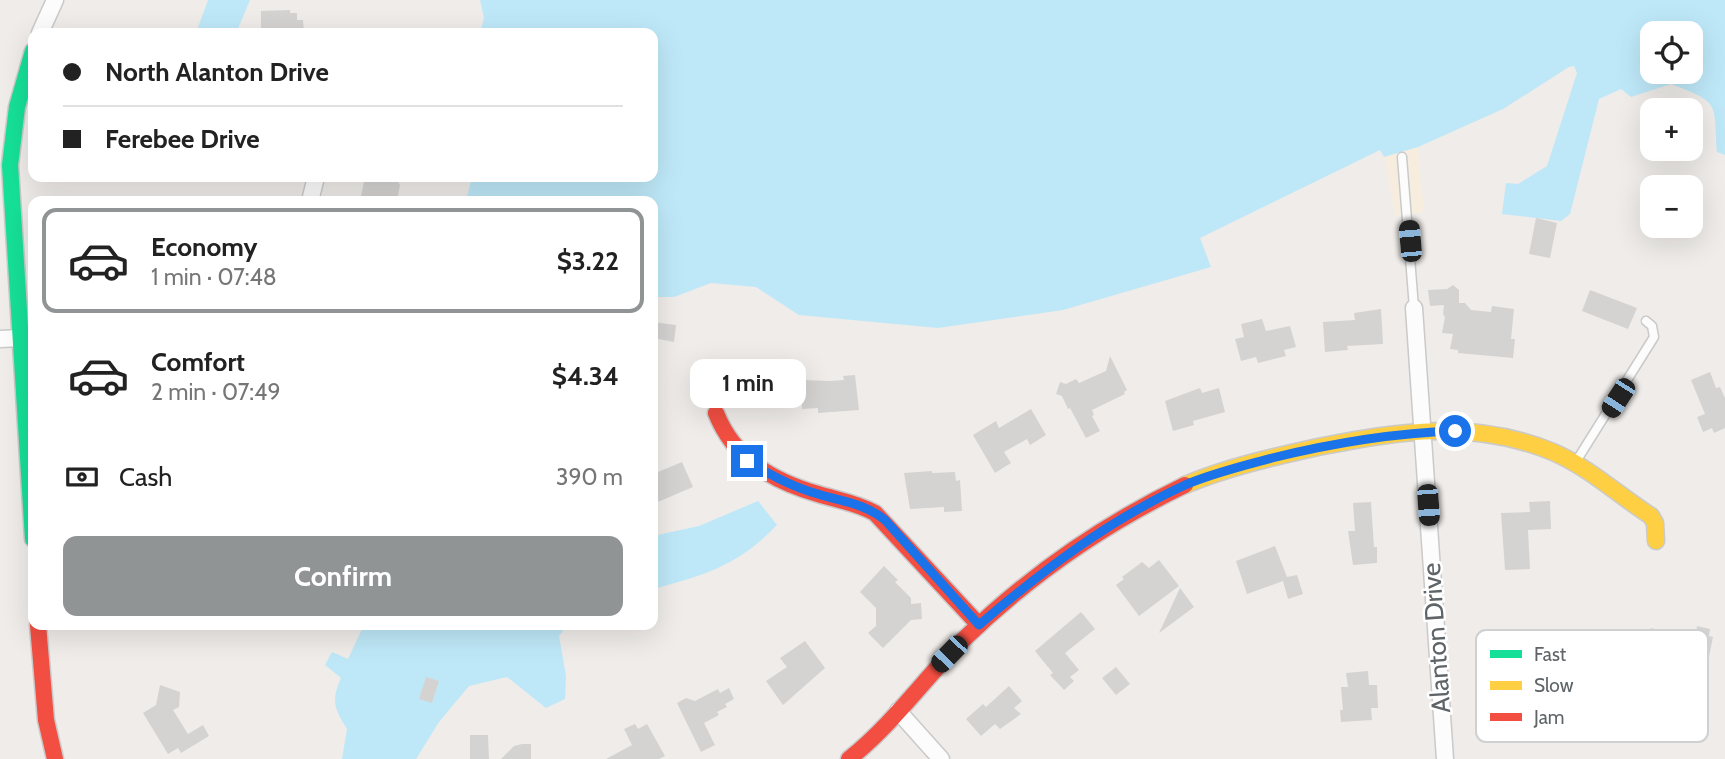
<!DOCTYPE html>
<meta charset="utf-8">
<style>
body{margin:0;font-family:Cabin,sans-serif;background:#f6f6f6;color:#222;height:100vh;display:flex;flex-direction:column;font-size:26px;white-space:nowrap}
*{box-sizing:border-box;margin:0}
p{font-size:23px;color:#767676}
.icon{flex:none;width:38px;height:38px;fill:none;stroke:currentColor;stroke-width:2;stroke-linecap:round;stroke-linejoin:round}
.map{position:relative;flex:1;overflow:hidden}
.side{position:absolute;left:28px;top:196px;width:630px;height:434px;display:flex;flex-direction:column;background:#fff;border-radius:14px;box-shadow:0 7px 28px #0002}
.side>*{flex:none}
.guide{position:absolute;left:28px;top:28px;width:630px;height:154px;border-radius:14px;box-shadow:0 7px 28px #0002;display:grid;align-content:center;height:154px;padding:0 35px;background:#fff}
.fabs{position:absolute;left:1640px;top:21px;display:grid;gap:14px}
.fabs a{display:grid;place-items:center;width:63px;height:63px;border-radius:14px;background:#fff;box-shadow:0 7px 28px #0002;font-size:35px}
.end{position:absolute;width:32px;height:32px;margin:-16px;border:9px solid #1a73e8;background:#fff;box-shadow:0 0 0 4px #fff}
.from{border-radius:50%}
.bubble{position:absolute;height:49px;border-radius:14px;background:#fff;box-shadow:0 7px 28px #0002;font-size:23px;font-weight:800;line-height:49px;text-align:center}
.car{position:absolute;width:21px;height:42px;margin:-21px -10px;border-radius:9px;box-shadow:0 0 5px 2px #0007;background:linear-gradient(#222 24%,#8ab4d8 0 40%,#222 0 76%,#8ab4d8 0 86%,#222 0)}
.guide b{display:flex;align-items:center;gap:24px;height:66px;font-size:26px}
.guide b+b{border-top:2px solid #e0e0e0}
.guide i{width:18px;height:18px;background:#222}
ul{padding:12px 0 0;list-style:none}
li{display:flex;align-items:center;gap:21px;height:105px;margin:0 14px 10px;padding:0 21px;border:4px solid transparent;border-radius:14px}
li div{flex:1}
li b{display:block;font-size:26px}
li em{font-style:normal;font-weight:800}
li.selected{border-color:#919494}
li>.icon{width:63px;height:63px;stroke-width:1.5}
.pay{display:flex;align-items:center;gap:18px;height:77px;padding:0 35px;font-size:26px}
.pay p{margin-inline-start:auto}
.cta{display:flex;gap:14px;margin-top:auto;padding:14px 35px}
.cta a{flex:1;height:80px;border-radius:14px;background:#919494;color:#fff;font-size:28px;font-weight:800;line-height:80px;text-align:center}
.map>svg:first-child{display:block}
</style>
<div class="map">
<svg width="1725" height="759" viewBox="0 0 1725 759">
<rect width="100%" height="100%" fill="#efece9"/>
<polygon fill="#f6eddf" points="1418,147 1424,212 1395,216 1384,157"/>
<g fill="#bee8f8" fill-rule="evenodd">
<polygon points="208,0 250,0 236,33 196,33"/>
<path d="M480 0H1725V155L1717 152C1714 101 1720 103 1671 84L1631 97 1621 89 1599 99 1570 214 1561 221 1502 214 1506 183 1518 184 1547 166 1577 73 1574 66 1569 67 1503 109 1418 147 1384 157 1380 150 1200 238 1211 267 1063 310 938 328 799 315 756 287 711 283 674 297H653V201H466L472 177H653V33H480L484 18ZM1652 33H1690V72H1652Z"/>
<path d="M758 501 777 525C739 565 705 575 653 589V536L699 526Z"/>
<path d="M364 625H567L559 636 566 676 565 699 546 708 507 677 469 686 439 722 416 759H342L347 729C334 709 331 700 341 678L325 665 332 652 348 659Z"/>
</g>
<g fill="#d5d3d2">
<polygon points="290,10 290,13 297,13 297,20 303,20 304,33 261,33 261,11"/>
<polygon points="365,177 395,177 400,185 397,201 360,201"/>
<polygon points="1536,218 1557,223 1550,258 1529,254"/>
<polygon points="1453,285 1459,290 1459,303 1465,303 1471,310 1491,312 1492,306 1514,309 1511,339 1515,339 1513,358 1458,353 1458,350 1450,349 1453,334 1442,333 1445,317 1443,314 1444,305 1430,306 1428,290 1447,289"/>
<polygon points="1590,290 1637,308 1628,329 1582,311"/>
<polygon points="1381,309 1383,344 1347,346 1348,350 1325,352 1323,322 1355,320 1354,313"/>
<polygon points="1262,319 1266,331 1290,326 1296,347 1284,350 1286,356 1258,363 1256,357 1241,361 1235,339 1244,337 1241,324"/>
<polygon points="653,322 676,325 674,342 653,338"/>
<polygon points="1110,356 1127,390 1124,392 1125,394 1092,410 1094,415 1092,416 1100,431 1086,438 1070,408 1068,409 1062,396 1056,394 1060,382 1066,384 1076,379 1079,383 1106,371"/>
<polygon points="737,369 737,371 776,369 777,397 724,402 713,400 712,370"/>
<polygon points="1710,372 1716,388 1720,387 1725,398 1725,428 1714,433 1712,428 1703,432 1697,417 1705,414 1691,380"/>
<polygon points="855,375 859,410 818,413 818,408 802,409 802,380 830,381 844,380 843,376"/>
<polygon points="1200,388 1202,393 1219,388 1225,412 1193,421 1194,425 1173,431 1165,401"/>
<polygon points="1031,409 1046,435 1030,445 1027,439 1004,452 1011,463 995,473 973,435 996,421 999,428"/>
<polygon points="682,462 693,487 653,504 653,474"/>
<polygon points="932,471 932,473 955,472 956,481 960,480 962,511 944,512 944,507 910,509 904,473"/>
<polygon points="1550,501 1551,529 1528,530 1530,569 1505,570 1501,513 1530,512 1529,502"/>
<polygon points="1371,502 1374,547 1377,547 1377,563 1353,565 1348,531 1355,531 1353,503"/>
<polygon points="1275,546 1287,577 1297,575 1303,594 1288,599 1283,581 1247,594 1236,561"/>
<polygon points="1159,560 1179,586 1139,616 1116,585 1124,579 1122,577 1142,562 1149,568"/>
<polygon points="884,566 898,580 895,582 911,598 911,604 921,603 922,619 911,620 883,648 868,633 876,626 876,608 860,592"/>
<polygon points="1180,588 1194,607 1159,633"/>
<polygon points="1081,612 1095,629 1065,653 1079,670 1070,677 1074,681 1064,690 1050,675 1053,673 1035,651"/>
<polygon points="1697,626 1710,629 1709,636 1713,637 1701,696 1679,692 1686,653 1647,644 1651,628 1690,637 1691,632 1696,633"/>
<polygon points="805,641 825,668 783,705 766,681 787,667 780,658"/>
<polygon points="1116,667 1130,684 1116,695 1102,678"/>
<polygon points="1368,671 1369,685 1377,685 1378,708 1371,708 1372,720 1341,722 1340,710 1343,710 1341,687 1348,687 1346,673"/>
<polygon points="426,677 439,681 432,703 419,699"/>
<polygon points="160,685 180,692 179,707 173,710 188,734 203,725 209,736 181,753 178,748 168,754 143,713 156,705"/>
<polygon points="1009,686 1022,701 1014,708 1021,714 1000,729 995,724 981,736 966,719 983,704 986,707"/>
<polygon points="729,688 734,699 725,704 727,707 717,712 719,715 704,723 715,745 701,752 677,703 686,698 695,701 718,689 720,693"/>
<polygon points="635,724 638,729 647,724 665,756 659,759 606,759 632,745 624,729"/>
<polygon points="470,735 488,735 489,759 470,759"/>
<polygon points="522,744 531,744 531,759 501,759 514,746"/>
</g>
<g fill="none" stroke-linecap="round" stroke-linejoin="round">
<g stroke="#cacaca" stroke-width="11">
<g id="lane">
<polyline points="1402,157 1414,308"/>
<polyline points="1577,460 1654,337 1652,326 1646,321"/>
</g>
</g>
<g stroke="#cacaca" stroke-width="19">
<g id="street">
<polyline points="40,33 55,0"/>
<polyline points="310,201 316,177"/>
<polyline points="1414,308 1445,759"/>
<polyline points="0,339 21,338"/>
<polyline points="898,711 941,759"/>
</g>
</g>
<g stroke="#cacaca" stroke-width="19">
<polyline id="fast" points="33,51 17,107 10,165 33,539"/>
</g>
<g stroke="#cacaca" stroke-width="19">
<path id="slow" d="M1185 485C1228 467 1273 457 1318 447 1400 431 1473 419 1553 452 1590 468 1618 495 1651 516L1655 523 1656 541"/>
</g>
<g stroke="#cacaca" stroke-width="19">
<g id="jam">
<path d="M716 413C734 459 773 481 818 494 838 500 857 503 875 513L979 625"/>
<polyline points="38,625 46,720 55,759"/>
<path d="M849 759C893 724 924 679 963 640 1028 577 1104 524 1185 485"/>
</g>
</g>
<use href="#lane" stroke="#fdfcfc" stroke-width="8"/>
<use href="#street" stroke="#fdfcfc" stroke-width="16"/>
<use href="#fast" stroke="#16e098" stroke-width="16"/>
<use href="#slow" stroke="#ffcf43" stroke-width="16"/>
<use href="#jam" stroke="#f24e42" stroke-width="16"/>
</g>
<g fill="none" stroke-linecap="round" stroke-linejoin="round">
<path stroke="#1a73e8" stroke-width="9" d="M747 461C769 474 792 487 818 494 843 502 864 503 885 520L979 625C1042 571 1109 520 1185 485 1213 473 1243 466 1272 458 1333 443 1393 433 1455 431"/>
</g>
<g text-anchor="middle" stroke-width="5" stroke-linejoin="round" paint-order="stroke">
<g font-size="26" fill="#5e6467" stroke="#fff">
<text transform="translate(1436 638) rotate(-94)" y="9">Alanton Drive</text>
</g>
</g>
<rect x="1476" y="630" width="232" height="112" rx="10" fill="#fff" stroke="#cfd0d1" stroke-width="2"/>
<rect x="1490" y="650" width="32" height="8" fill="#16e098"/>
<rect x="1490" y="681" width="32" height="9" fill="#ffcf43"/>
<rect x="1490" y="713" width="32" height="8" fill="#f24e42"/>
<g font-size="19" fill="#5e6467">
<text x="1534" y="661">Fast</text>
<text x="1534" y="692">Slow</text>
<text x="1534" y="724">Jam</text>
</g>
</svg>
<div class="fabs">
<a><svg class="icon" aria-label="locate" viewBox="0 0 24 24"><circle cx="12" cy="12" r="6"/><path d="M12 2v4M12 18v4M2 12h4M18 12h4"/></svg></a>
<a>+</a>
<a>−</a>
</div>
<i class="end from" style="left:1455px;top:431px"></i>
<i class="end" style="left:747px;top:461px"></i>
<div class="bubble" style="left:690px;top:359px;width:116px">1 min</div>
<i class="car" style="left:1410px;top:241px;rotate:355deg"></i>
<i class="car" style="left:1618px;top:398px;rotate:213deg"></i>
<i class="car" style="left:1428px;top:505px;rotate:176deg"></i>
<i class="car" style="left:949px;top:654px;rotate:224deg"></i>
<div class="guide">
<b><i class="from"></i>North Alanton Drive</b>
<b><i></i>Ferebee Drive</b>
</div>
<section class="side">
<ul>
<li class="selected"><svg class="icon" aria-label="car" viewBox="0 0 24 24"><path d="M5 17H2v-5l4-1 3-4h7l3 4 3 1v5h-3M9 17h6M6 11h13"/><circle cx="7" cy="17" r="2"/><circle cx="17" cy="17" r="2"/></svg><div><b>Economy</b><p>1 min · 07:48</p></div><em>$3.22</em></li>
<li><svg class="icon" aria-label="car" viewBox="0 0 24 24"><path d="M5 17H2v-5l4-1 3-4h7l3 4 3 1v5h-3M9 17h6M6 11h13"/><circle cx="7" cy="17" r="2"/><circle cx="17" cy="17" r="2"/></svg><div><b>Comfort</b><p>2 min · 07:49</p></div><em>$4.34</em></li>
</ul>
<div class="pay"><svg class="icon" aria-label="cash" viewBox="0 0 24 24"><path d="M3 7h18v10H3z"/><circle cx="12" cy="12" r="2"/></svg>Cash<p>390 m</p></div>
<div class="cta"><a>Confirm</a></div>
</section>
</div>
